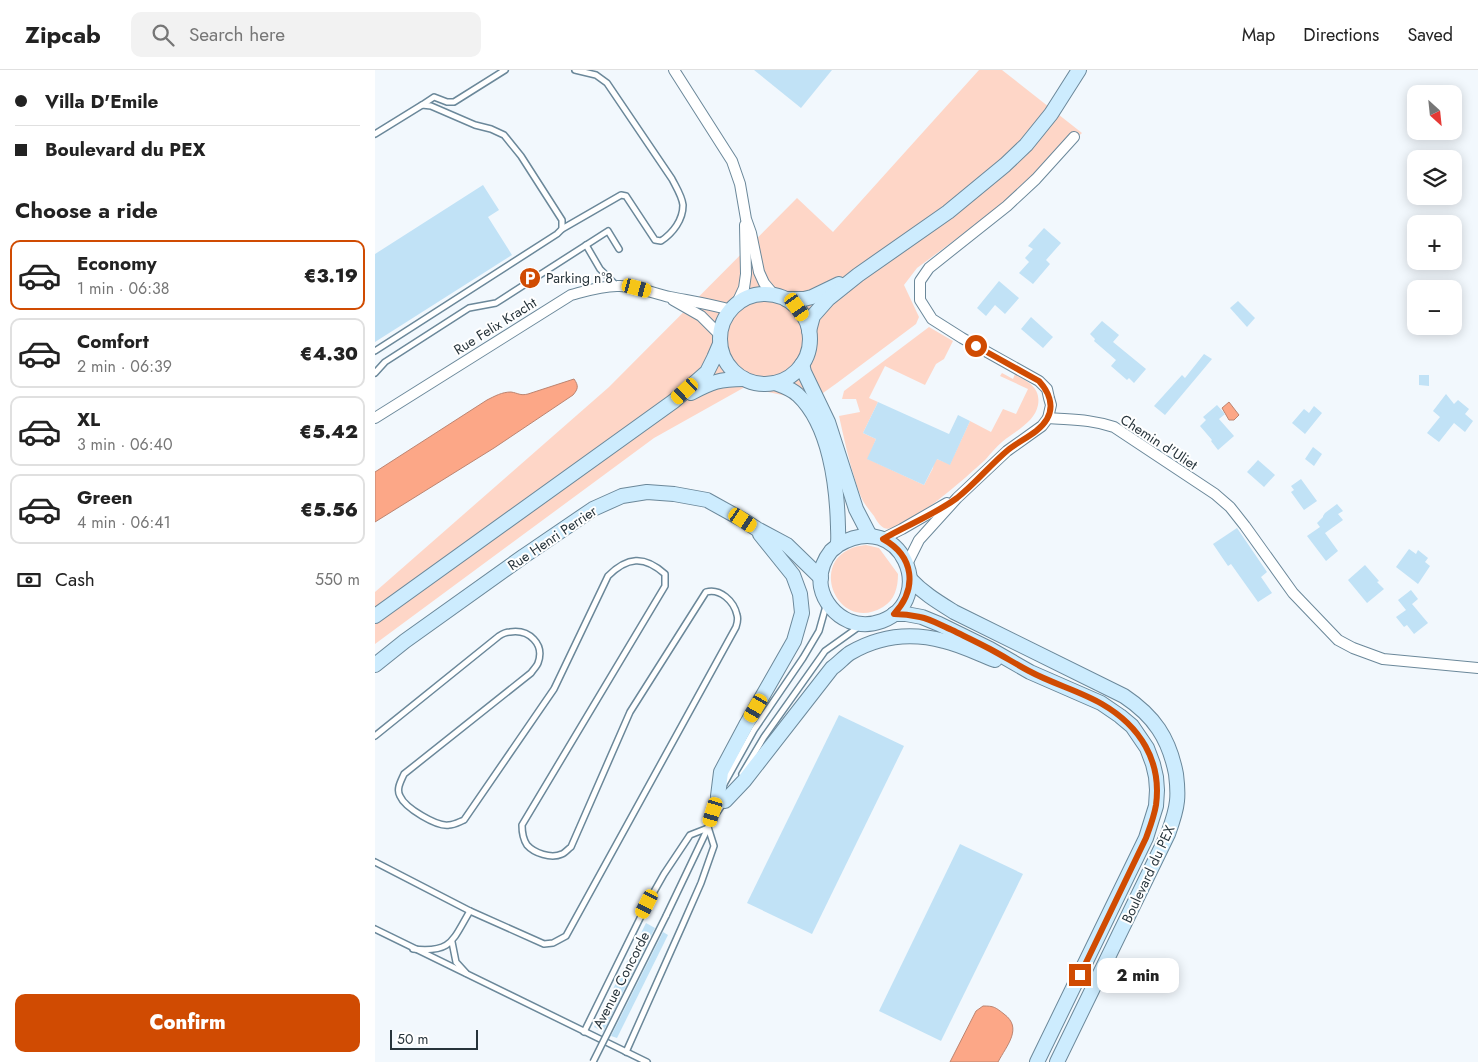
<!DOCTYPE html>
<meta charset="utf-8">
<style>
body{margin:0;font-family:Jost,sans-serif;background:#f2f2f2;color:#222;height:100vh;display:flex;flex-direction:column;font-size:19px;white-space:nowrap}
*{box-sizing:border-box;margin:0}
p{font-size:16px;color:#767676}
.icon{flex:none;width:28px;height:28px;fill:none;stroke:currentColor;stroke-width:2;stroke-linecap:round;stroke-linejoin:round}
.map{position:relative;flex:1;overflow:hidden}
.sheet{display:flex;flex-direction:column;background:#fff;width:375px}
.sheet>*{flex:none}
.banner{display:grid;align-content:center;height:110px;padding:0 15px;background:#fff}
.needle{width:32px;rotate:153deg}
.controls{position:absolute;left:1032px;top:15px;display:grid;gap:10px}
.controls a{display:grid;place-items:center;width:55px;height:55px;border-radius:10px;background:#fff;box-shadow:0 2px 12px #0003;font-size:25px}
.scale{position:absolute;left:15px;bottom:12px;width:88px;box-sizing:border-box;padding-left:5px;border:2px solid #27343b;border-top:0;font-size:14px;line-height:18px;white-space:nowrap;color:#27343b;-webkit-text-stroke:4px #fff;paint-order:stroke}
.end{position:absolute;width:22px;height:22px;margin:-11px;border:6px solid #d04b02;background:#fff;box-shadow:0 0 0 2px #fff}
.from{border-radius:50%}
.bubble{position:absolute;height:35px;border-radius:10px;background:#fff;box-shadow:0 2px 12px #0003;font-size:16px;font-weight:800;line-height:35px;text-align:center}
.car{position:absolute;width:15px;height:30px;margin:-15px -8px;border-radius:6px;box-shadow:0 0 4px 1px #0007;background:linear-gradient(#f5c518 24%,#345 0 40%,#f5c518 0 76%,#345 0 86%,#f5c518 0)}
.banner b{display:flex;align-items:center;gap:18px;height:48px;font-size:19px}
.banner b+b{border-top:1px solid #e0e0e0}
.banner i{width:12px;height:12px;background:#222}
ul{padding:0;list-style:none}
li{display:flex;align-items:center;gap:15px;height:70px;margin:0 10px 8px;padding:0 5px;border:2px solid #e0e0e0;border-radius:10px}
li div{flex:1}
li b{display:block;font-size:19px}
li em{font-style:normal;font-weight:800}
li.on{border-color:#d04b02}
li>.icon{width:45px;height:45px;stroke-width:1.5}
h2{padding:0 15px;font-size:22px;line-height:60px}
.pay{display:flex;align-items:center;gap:12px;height:55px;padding:0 15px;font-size:19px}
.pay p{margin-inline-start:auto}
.cta{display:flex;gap:10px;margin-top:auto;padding:10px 15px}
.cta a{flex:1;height:58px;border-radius:10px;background:#d04b02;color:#fff;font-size:20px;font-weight:800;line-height:58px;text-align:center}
header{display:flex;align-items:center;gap:30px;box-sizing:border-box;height:70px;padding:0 25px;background:#fff;border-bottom:1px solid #e0e0e0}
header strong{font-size:24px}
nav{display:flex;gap:28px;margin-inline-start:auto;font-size:18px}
.search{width:350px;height:45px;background:#f2f2f2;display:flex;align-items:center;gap:12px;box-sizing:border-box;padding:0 18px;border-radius:10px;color:#767676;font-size:19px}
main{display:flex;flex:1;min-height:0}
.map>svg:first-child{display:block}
</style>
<header>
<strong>Zipcab</strong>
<div class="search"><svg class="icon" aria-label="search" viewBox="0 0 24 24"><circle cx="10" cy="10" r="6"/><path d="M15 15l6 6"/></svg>Search here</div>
<nav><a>Map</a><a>Directions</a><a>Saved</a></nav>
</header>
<main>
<section class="sheet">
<div class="banner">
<b><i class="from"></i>Villa D'Emile</b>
<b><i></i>Boulevard du PEX</b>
</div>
<h2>Choose a ride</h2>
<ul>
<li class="on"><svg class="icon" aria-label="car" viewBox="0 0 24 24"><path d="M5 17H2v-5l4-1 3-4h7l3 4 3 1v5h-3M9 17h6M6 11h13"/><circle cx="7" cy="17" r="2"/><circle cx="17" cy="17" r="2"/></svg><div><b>Economy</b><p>1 min · 06:38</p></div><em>€3.19</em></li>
<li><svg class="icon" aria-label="car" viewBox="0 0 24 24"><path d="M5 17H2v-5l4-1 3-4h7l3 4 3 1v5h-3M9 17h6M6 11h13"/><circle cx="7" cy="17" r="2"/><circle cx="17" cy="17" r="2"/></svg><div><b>Comfort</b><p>2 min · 06:39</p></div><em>€4.30</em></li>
<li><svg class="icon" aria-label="car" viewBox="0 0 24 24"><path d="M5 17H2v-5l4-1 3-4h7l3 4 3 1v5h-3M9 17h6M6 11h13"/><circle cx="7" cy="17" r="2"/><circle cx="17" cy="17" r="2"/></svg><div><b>XL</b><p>3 min · 06:40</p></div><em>€5.42</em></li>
<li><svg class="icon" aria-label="car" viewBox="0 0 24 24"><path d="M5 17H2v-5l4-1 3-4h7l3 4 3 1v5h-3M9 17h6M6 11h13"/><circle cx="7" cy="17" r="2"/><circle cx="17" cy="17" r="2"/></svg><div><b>Green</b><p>4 min · 06:41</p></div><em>€5.56</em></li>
</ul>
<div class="pay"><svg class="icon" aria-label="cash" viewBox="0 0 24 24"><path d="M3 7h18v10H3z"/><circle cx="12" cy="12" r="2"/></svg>Cash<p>550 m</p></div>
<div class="cta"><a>Confirm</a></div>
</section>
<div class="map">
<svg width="1103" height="992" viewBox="0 0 1103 992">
<rect width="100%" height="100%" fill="#f2f8fd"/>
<g fill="#fed6c7">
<polygon points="604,0 627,0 707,63 627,135 542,198 529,215 544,247 541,254 462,313 427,338 412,326 370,317 279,368 0,574 0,522 234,317 422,128 458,162"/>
<path d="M554 257 578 271 569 289 561 294 550 315 510 296 494 328 503 332 488 363 501 369 493 389 549 415 558 398 559 388 575 394 595 351 616 362 628 339 641 344 653 319 625 306 627 303 638 309 640 304C653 312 666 318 663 335 660 352 639 362 627 372 621 377 616 383 611 389 597 402 527 466 509 458 505 456 501 450 499 446 495 441 491 436 488 431 485 425 483 419 481 413 474 391 469 369 464 346L485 342 481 329H467L469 321Z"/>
<path d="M491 475 504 478 523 504C523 517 520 530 508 537 460 566 428 481 491 475Z"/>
</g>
<g fill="#fca787" stroke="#bc8470">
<path d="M199 309C204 316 203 319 198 325L119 378 0 452V402L112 330C120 326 127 322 136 322 143 323 145 326 153 324Z"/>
<polygon points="854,332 864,345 859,350 854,350 847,338"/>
<path d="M608 936C619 936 620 937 629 944 648 958 632 975 623 992H575L601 941Z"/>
</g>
<g fill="#c1e2f6">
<polygon points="379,0 457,0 426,38"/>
<polygon points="108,115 124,140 113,147 137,185 0,272 0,184"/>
<polygon points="669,158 686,173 671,190 675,194 658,214 644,203 654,192 650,188 658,179 653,176"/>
<polygon points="624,211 644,228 630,244 620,235 611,246 602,238"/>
<polygon points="863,231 880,248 872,257 855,238"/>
<polygon points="656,247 678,267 668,278 646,259"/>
<polygon points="727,251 744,265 738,272 771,299 759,313 754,308 752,310 736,296 741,290 719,271 720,269 715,264"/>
<polygon points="829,284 837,289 790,345 779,336 807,305 810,308"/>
<polygon points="1044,305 1054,305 1054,316 1044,315"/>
<polygon points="1071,324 1079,334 1083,330 1094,339 1090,344 1098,351 1090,362 1079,353 1064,372 1052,363 1065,347 1058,341"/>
<polygon points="503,332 574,364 583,345 595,351 575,395 562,389 549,415 492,389 501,369 488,363"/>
<polygon points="842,335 850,344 844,349 859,366 843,380 836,371 837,370 825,356 831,350 828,347"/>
<polygon points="939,336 947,343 930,364 917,353 929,339 934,343"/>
<polygon points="938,377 947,384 939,396 930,389"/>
<polygon points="883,390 900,405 889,417 872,402"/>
<polygon points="926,409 942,431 929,440 916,422 919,420 916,416"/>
<polygon points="962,434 968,441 963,444 968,450 950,463 963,481 951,491 932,466 945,457 942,453 948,447 948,446 950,443"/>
<polygon points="862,458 892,502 886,507 897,523 883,532 856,494 853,496 838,474"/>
<polygon points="1034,479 1041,484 1043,480 1053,488 1050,492 1055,496 1043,514 1021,497"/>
<polygon points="990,495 1004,511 1002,512 1009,519 992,533 973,510"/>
<polygon points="1036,520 1043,529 1037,534 1053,553 1039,564 1032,555 1029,557 1021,547 1031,540 1023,530"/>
<polygon points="464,645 529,676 437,864 372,833"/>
<polygon points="585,774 648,804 566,971 504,941"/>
<polygon points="271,853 280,858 228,962 219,957"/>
<polygon points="288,862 293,865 242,968 236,966"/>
</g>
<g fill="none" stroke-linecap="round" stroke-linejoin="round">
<g stroke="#6b889a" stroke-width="8">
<g id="lane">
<polyline points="47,35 59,27 72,32 79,32 130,0"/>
<polyline points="0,64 47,35 56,36 100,55 116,59 129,65 146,86 187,150 187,159 182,164 0,281"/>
<path d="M187 159 246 125 251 126 280 170 286 171C298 163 308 150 308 135 307 126 301 117 297 109L232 13 221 5 200 0"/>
<polyline points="211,175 225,199 242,216"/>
<polyline points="0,303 10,292 94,238 121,233 233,161 244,179"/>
<path d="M0 666 124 566C127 564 131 562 135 562 154 559 170 574 163 593 162 596 158 600 156 603L29 704C26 711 21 719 25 726 30 738 62 757 74 755 79 755 84 752 89 750L179 619 233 506C252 487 269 485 290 504V516L147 755C147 762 148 769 152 775 159 783 176 789 187 784 190 783 193 779 196 777L255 642 331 522C345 518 359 531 362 545 363 548 362 554 361 557L191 866 178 873 169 874 95 841C77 871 77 883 38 879"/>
<polyline points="367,704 389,667 450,581 485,556"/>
<polyline points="349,714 379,660 428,588 444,561 451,536"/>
<polyline points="337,750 349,732"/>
<polyline points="0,792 95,841"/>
<polyline points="291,846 333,758"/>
<polyline points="0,859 272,992"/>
<polyline points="77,872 81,892 91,903"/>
<polyline points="209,962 272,834 289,804 315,765 333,758"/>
<polyline points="251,982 308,854 326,813 339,776 333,757 343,726"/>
</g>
</g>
<g stroke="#6b889a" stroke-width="12">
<g id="street">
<polyline points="299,0 357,91 365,114 371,149 376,163 384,202 389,213 399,225"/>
<polyline points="298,230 326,246 345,265"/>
<polyline points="361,235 369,218 371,204 370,155"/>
<path d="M0 348 196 225C211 221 226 216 242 216 260 215 277 223 295 227 315 231 335 234 356 240"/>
<path d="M673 348C697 350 715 349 739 357L840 424 855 437 870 456 918 523 963 570 978 578 1008 589 1103 598"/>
<polyline points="507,469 527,459 572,433"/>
<polyline points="532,494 544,470 582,428 632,381 667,356 673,348 676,335 674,328 672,319 664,311 587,268 557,249 545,230 545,211 554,198 632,136 661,109 699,67"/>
</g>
</g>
<g stroke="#6b889a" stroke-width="16">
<g id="secondary">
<circle cx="390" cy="269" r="45"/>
<polyline points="411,229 429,229 437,227 464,214"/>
<polyline points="434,261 438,246 453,229 483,205 573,142 630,95 651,75 676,44 704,0"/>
<polyline points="427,294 429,302 453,352 481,439 495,466"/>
<path d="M400 313C408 316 417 319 423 325 455 355 462 416 463 457 463 462 464 472 462 476 460 478 458 479 456 481 448 491 444 504 446 517 449 532 460 545 474 551 484 555 496 555 507 551 563 530 527 437 463 475"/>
<path d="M316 323C337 312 344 309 369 309"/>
<path d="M535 509C548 523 563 532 579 542L749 626C779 646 794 668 801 704 802 712 803 722 802 731 801 742 797 753 793 764L682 992"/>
<polyline points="519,544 531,544 547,547 564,554 615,579 655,602 726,633 745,646 757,656 772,678 778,694 781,707 782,720 781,736 771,768 662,992"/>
<polyline points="0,546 299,331 332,302 339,288 345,274"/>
<polyline points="0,595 30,571 149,486 218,439 247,426 272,422 299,424 332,430 368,450 382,459 412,475 446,508"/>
<polyline points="343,726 346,702 371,655 419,571 427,543 425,524 418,505 385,464"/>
<path d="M350 731 369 711 457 598C463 594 469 587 475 583 504 566 536 562 569 571 586 575 604 584 620 590"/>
</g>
</g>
<use href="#lane" stroke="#fff" stroke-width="5"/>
<use href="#street" stroke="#fff" stroke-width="10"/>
<use href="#secondary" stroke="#cdecfe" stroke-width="14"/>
<g stroke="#6b889a" stroke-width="8" stroke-linecap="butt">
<polyline id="lane-bridge" points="218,992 291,846"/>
</g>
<use href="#lane-bridge" stroke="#fff" stroke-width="5"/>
</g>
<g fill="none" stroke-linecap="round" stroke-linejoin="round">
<path stroke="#d04b02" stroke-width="6" d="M601 276 664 311C673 321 680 335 672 349 664 363 645 370 633 380 615 395 600 414 582 428 559 445 532 455 508 469 539 486 543 518 519 544 528 544 536 545 545 547 556 549 567 556 577 560 589 566 602 572 615 579 628 586 641 594 654 601 678 614 705 621 727 634 765 656 787 691 781 735 779 747 775 757 771 768L705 905"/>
</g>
<defs>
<g id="parking-disc" transform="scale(1.125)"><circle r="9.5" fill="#d04b02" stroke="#fff"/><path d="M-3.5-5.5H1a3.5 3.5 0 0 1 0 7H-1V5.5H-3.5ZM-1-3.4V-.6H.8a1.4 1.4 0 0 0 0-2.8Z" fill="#fff"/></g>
</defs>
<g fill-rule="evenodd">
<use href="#parking-disc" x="155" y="208"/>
</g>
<g text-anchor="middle" stroke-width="4" stroke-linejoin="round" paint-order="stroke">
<g font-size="14" fill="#27343b" stroke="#fff" text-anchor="start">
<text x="171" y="213">Parking n°8</text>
</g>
<g font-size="14" fill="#27343b" stroke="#fff">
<text transform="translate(120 256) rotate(-32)" y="5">Rue Felix Kracht</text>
<text transform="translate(784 372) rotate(33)" y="5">Chemin d'Uliet</text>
<text transform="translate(177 468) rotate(-34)" y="5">Rue Henri Perrier</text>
<text transform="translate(773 804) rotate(-65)" y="5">Boulevard du PEX</text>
<text transform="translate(246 910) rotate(-63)" y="5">Avenue Concorde</text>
</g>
</g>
</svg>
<div class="controls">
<a><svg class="needle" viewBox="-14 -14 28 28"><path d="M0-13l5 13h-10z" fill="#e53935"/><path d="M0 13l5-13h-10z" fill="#767676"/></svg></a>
<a><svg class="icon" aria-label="layers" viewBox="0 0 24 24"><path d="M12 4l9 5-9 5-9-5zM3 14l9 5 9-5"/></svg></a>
<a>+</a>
<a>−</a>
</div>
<div class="scale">50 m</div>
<i class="end from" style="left:601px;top:276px"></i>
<i class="end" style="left:705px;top:905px"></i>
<div class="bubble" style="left:722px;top:888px;width:82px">2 min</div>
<i class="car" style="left:262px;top:218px;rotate:105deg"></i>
<i class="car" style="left:422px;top:237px;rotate:145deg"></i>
<i class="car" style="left:310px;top:321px;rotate:228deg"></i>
<i class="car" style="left:368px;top:450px;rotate:124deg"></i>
<i class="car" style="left:381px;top:638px;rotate:210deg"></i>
<i class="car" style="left:338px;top:742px;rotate:197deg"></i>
<i class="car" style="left:272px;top:834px;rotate:207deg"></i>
</div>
</main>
